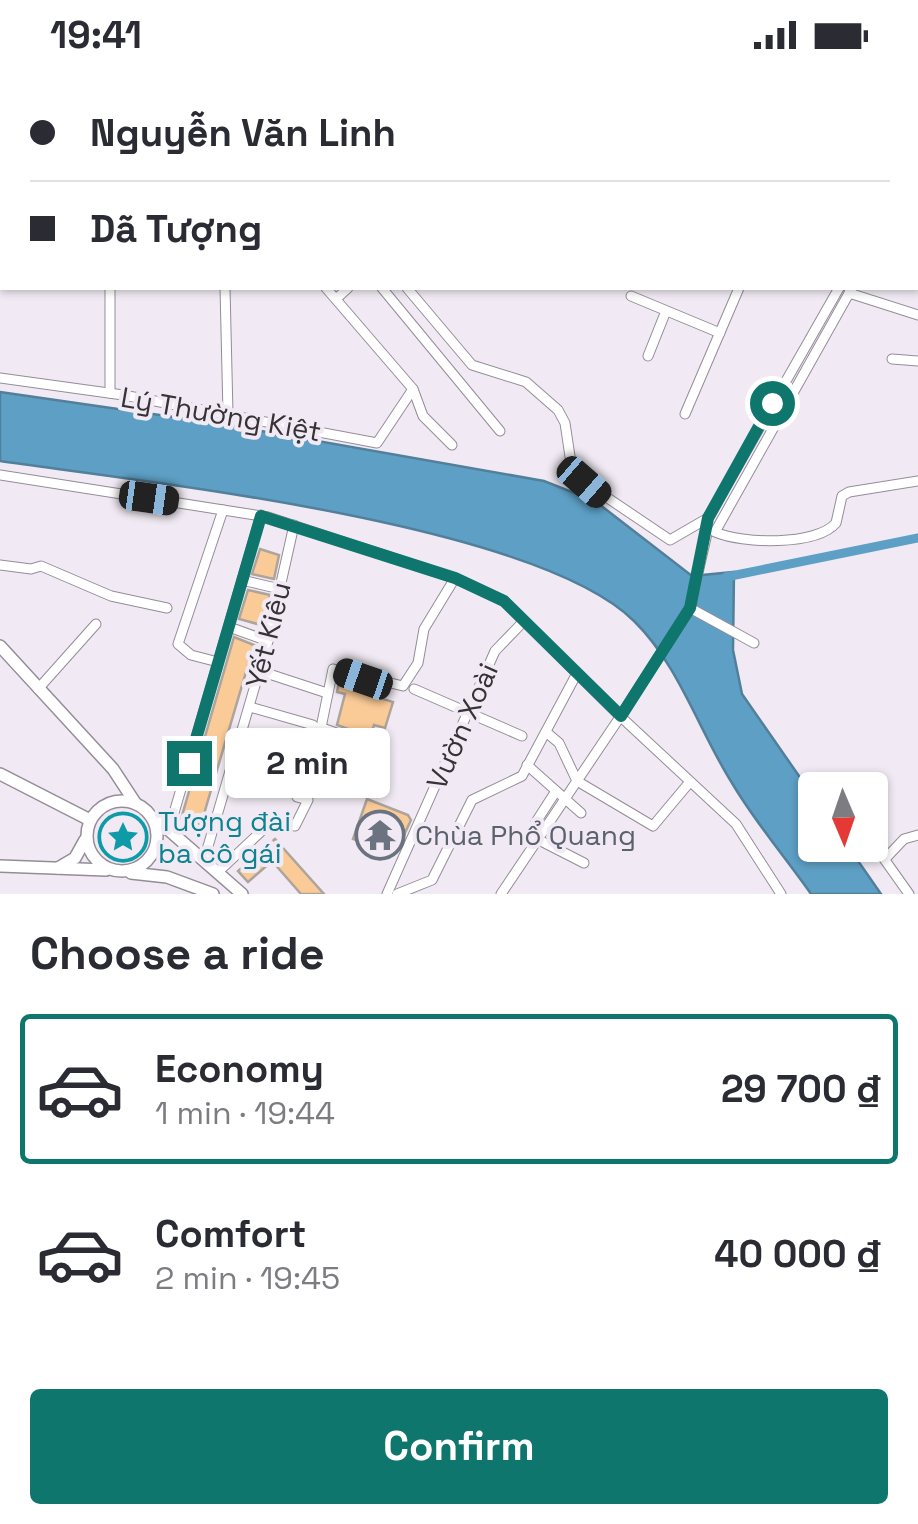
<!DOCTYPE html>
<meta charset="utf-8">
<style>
body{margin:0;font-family:"Space Grotesk",sans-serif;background:#f2f2f3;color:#2b2b33;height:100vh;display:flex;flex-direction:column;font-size:38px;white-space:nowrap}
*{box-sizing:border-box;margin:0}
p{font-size:32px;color:#7c7c81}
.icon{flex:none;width:55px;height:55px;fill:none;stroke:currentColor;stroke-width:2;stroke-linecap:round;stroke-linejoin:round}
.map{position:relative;height:824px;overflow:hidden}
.sheet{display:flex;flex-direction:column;background:#fff;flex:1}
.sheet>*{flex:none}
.top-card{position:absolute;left:0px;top:0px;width:920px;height:220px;box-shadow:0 2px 8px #0004;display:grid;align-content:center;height:220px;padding:0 30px;background:#fff}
.needle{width:65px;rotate:178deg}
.buttons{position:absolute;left:798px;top:702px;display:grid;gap:20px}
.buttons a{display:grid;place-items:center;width:90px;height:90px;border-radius:10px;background:#fff;box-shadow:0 2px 8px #0004;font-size:50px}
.end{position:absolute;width:45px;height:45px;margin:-22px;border:12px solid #0f766e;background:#fff;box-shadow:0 0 0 5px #fff}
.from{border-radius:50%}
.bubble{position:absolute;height:70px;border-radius:10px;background:#fff;box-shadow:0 2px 8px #0004;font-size:32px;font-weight:700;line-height:70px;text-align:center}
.car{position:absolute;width:30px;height:60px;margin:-30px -15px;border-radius:12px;box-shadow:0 0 8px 2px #0007;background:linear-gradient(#222 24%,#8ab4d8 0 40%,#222 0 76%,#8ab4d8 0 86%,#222 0)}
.top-card b{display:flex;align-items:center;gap:35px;height:95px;font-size:38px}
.top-card b+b{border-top:2px solid #e1e1e2}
.top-card i{width:25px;height:25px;background:#2b2b33}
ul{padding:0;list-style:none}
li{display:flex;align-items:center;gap:30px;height:150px;margin:0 20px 15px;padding:0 10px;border:5px solid transparent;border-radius:10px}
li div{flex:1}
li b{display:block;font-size:38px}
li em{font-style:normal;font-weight:700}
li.active{border-color:#0f766e}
li>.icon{width:90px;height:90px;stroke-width:1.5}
h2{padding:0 30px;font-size:45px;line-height:120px}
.cta{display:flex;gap:20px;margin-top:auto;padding:20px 30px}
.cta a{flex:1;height:115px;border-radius:10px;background:#0f766e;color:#fff;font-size:40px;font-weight:700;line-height:115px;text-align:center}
.status{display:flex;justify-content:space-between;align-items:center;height:70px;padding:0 50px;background:#fff;direction:ltr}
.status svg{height:28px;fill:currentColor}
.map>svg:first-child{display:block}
</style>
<div class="status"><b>19:41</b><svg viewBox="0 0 49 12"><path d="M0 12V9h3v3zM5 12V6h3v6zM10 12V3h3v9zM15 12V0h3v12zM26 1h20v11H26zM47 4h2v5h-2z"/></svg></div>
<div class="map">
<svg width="918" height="824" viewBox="0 0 918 824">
<rect width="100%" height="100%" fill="#f1eaf4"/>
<path fill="#5ea0c5" stroke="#527f9a" stroke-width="2.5" d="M0 322 222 354 544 411 595 431 692 506 734 502 733 580 742 624 815 729V775H847L881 824H811C785 787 755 752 732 713 699 661 679 595 634 551 535 453 146 412 0 391Z"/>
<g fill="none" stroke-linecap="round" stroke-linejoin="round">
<polyline stroke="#5ea0c5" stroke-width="9" points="726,507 918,468"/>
</g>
<g fill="#fbcb97" stroke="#ada49b" stroke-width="2.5">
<polygon points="260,479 279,485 274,509 252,504"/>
<polygon points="248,520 270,525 261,555 239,549"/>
<polygon points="234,567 254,575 201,754 181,749"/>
<polygon points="339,612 371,620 370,625 393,632 385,658 374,655 370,667 337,655 345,624 337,622"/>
<polygon points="367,729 408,745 411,750 404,765 392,761 387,774 378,771 376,777 353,769"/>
<polygon points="275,769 324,824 301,824 272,791 248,812 238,801"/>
</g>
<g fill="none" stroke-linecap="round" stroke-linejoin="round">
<g stroke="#948d97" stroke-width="11">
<g id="minor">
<polyline points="69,0 74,2"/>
<polyline points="192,0 195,2"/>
<polyline points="220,0 223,2"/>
<polyline points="131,2 134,0"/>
<polyline points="829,2 830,0"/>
<polyline points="918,51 918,50"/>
<polyline points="0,78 2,79"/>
<polyline points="918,97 918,96"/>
<polyline points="0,172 2,173"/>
<polyline points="110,218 110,323"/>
<polyline points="225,218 228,344"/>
<polyline points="326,218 413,319 423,346 452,375"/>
<polyline points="382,218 500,361"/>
<polyline points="407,218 472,295 526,312 558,340 565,353 571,393 584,412 670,470 708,448"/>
<path d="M852 218 715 462C742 474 816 476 836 453L842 426 849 422 918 411"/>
<polyline points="849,223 918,245"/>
<polyline points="631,226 720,263"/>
<polyline points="336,229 348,218"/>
<polyline points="648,286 666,241"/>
<polyline points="892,289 918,291"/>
<polyline points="0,308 123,325 377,373 413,319"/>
<polyline points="685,344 739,218"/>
<polyline points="0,405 268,447 457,509 504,531 620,646"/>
<polyline points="708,448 839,218"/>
<polyline points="0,495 31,499 41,496 111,526 167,538"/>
<polyline points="242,510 280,519"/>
<polyline points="690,538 754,573"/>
<polyline points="229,557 268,571"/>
<polyline points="218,592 191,585 178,574 223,440"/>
<polyline points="260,601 327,623"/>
<polyline points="38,619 96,554"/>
<polyline points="414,619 522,666"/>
<polyline points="250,637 313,655"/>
<polyline points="621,646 690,538 708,459"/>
<polyline points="621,647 736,754 781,824"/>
<polyline points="322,658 365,673"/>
<polyline points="546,662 559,673 577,711 653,756 689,713"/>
<polyline points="527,695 581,743"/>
<polyline points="169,760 261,445"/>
<polyline points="535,768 536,752 556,721"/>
<polyline points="535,768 584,793"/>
<polyline points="870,769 909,824"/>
<polyline points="885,789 904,769 918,765"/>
<polyline points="204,790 268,571 294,455"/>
<polyline points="218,802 270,753 295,756 308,730 297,727 317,677 333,599 403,616 418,593 424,559 455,508"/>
<polyline points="387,824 495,581 524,551"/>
<polyline points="397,824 432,810 472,730 522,706 576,605"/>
<polyline points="501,824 620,647"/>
</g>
</g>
<g stroke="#948d97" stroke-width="14">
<g id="major">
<polyline points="0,576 113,699 136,734"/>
<polyline points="0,704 90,750"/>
<circle cx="122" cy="766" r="35"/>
<polyline points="155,748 242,824"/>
<polyline points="0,796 106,800"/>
<polyline points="58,798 75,788 85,770"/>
<polyline points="131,803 167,807 213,824"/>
</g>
</g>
<use href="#minor" stroke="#fff" stroke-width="9"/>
<use href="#major" stroke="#fff" stroke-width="11"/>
</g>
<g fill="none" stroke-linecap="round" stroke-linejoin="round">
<polyline stroke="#0f766e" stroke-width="12" points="189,693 261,446 455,508 504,531 621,646 690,538 708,448 772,333"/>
</g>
<defs>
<g id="temple-ring" transform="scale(2.5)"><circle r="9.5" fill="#f1eaf4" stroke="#6b7280" stroke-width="1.5"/><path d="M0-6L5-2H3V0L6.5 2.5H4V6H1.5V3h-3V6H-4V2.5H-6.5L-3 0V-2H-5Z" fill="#6b7280"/></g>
<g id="sight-ring" transform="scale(2.5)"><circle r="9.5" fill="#f1eaf4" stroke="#0f9aa8" stroke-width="1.5"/><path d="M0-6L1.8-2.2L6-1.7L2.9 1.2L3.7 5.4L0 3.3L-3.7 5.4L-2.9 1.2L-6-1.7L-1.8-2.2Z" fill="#0f9aa8"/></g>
</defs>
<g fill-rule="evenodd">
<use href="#temple-ring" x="380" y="765"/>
<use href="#sight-ring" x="123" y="767"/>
</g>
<g text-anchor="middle" stroke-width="8" stroke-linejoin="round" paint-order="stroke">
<g font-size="28" fill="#363337" stroke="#f1eaf4">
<text transform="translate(221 344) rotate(10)" y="10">Lý Thường Kiệt</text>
<text transform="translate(268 565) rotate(-76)" y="10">Yết Kiêu</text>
<text transform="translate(462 656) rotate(-66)" y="10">Vườn Xoài</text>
</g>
<g font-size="28" fill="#0d838f" stroke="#f1eaf4" text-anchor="start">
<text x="158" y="761">Tượng đài<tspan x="158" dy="32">ba cô gái</tspan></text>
</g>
<g font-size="28" fill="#5b616d" stroke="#f1eaf4" text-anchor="start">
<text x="415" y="775">Chùa Phổ Quang</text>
</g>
</g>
</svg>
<div class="buttons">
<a><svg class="needle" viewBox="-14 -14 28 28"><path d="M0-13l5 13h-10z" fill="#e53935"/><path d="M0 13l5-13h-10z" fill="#7c7c81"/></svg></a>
</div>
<i class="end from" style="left:772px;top:333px"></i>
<i class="end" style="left:189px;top:693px"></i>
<div class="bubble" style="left:225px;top:658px;width:165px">2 min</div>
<i class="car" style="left:584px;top:412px;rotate:131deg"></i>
<i class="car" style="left:149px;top:428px;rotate:98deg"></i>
<i class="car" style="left:363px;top:609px;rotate:289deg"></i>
<div class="top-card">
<b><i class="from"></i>Nguyễn Văn Linh</b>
<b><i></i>Dã Tượng</b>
</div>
</div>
<section class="sheet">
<h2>Choose a ride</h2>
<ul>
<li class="active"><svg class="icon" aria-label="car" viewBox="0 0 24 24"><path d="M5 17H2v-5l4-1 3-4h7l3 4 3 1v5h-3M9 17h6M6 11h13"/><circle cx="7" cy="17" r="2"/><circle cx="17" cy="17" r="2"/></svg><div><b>Economy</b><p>1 min · 19:44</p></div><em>29 700 ₫</em></li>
<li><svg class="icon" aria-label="car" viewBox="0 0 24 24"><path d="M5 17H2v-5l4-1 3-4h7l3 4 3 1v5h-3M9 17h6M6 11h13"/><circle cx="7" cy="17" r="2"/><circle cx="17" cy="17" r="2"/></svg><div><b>Comfort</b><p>2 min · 19:45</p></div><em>40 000 ₫</em></li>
</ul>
<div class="cta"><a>Confirm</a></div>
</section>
